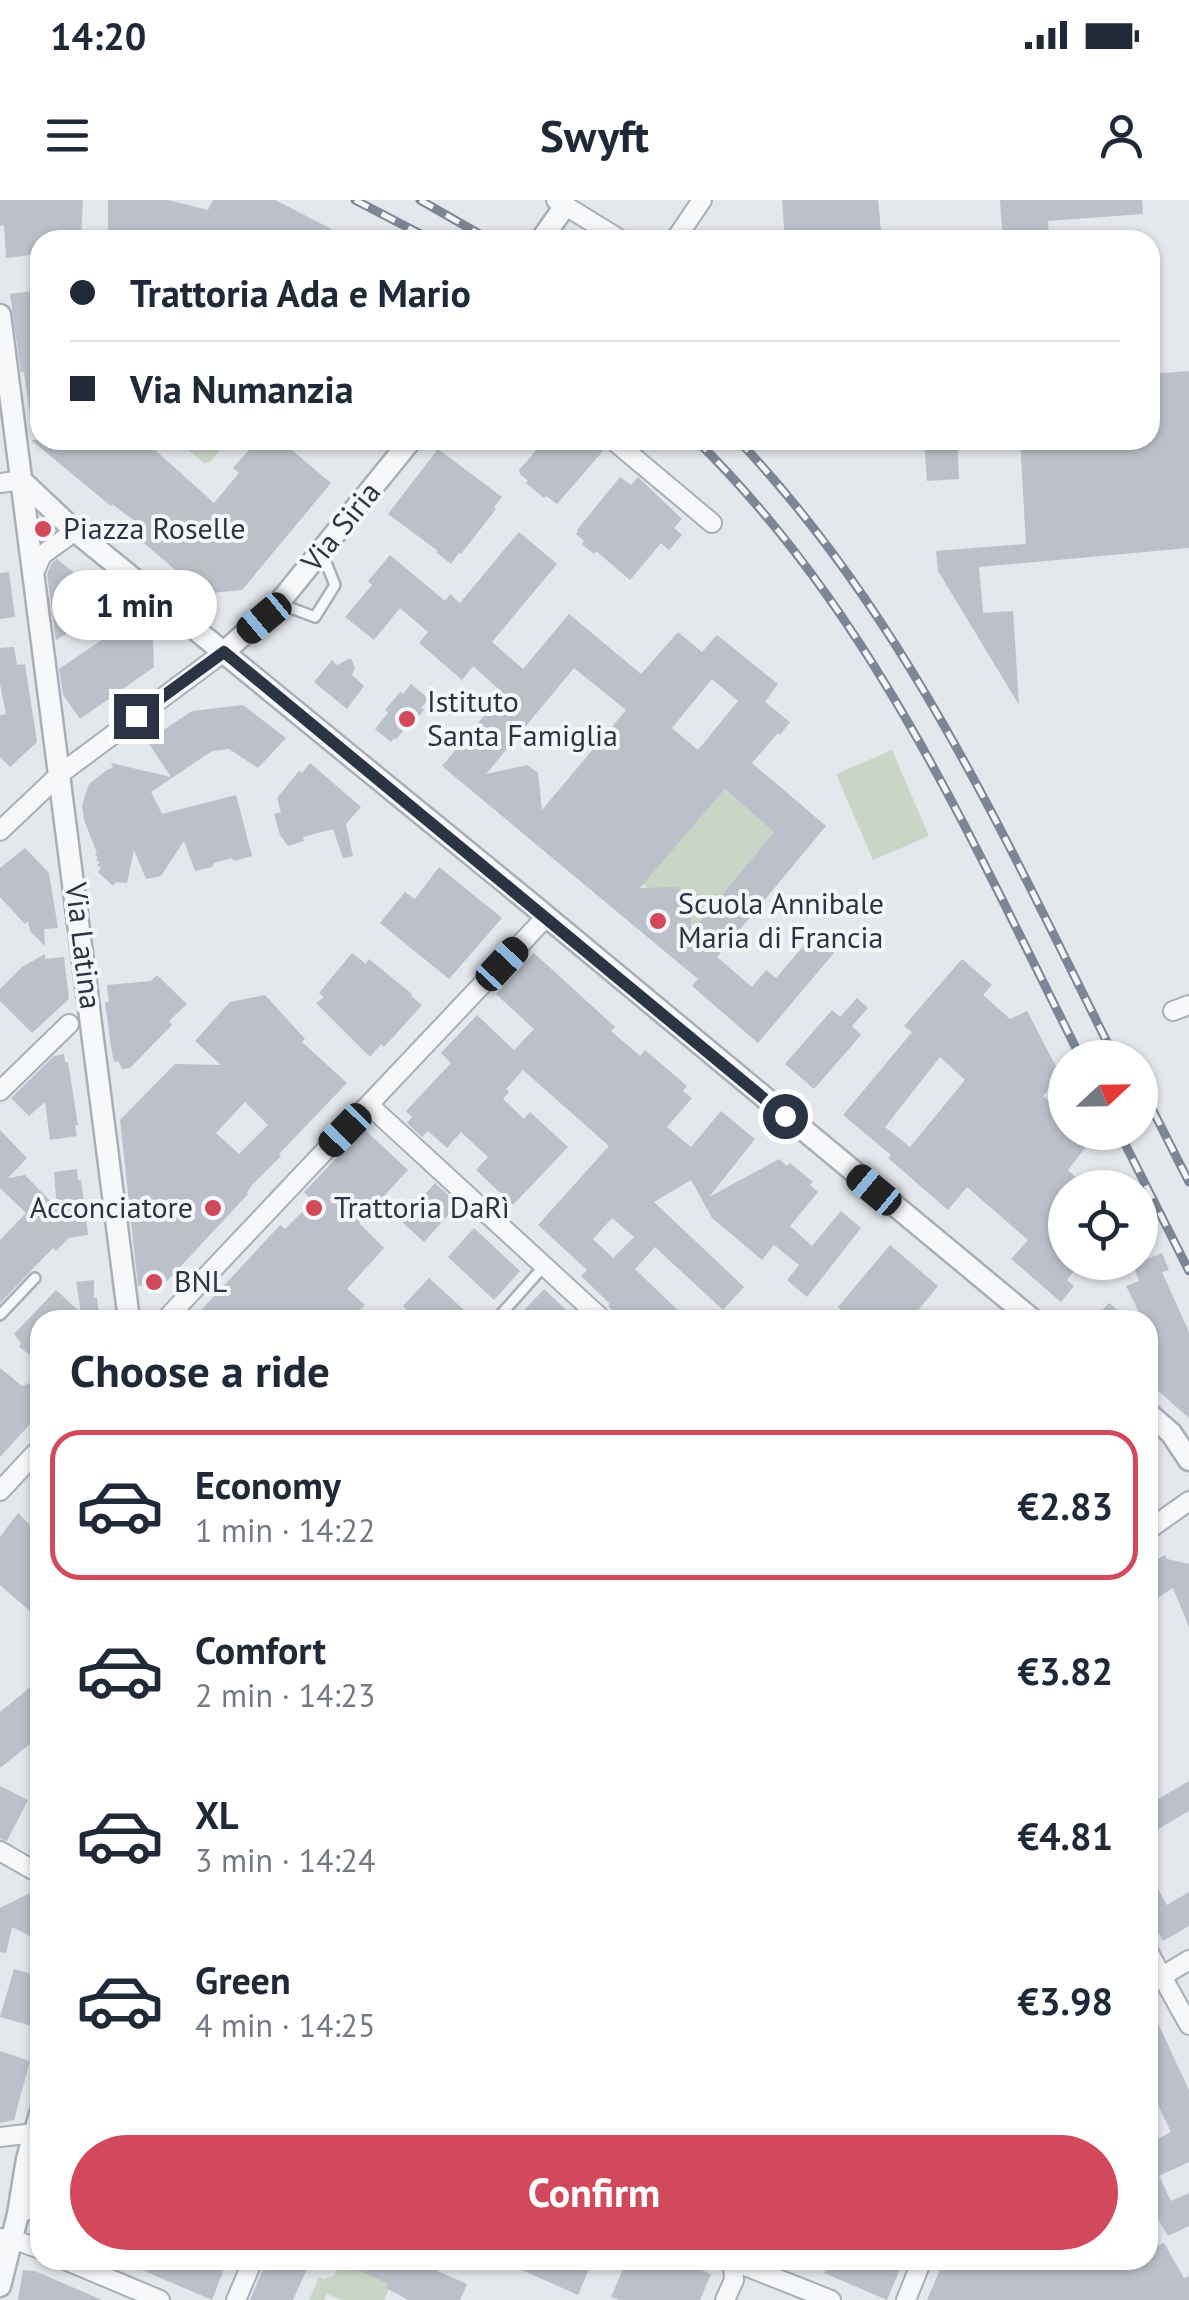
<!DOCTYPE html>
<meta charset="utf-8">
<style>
body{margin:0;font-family:"PT Sans",sans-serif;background:#f6f6f7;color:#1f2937;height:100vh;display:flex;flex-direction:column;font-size:38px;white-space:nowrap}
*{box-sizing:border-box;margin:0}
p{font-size:32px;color:#747a83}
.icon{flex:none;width:55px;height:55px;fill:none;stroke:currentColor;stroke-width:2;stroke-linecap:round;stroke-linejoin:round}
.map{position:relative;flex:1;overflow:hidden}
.sheet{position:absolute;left:30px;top:1110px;width:1128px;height:960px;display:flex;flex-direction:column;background:#fff;border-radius:30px;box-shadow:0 2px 8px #0004}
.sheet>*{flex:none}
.hud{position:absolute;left:30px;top:30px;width:1130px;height:220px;border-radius:30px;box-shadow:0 2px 8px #0004;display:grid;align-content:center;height:220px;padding:0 40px;background:#fff}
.needle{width:65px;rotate:68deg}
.controls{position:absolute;left:1048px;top:840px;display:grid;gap:20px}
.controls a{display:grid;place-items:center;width:110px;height:110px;border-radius:50%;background:#fff;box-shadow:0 2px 8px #0004;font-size:50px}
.end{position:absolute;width:45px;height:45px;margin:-22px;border:12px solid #2b3445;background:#fff;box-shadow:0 0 0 5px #fff}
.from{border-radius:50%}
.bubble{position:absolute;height:70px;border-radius:35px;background:#fff;box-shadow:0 2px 8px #0004;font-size:32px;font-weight:700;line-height:70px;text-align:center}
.car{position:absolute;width:30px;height:60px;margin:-30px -15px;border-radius:12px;box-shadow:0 0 8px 2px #0007;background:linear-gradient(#222 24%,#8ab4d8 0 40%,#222 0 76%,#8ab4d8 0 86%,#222 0)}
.hud b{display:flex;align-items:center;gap:35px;height:95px;font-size:38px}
.hud b+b{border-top:2px solid #e0e1e3}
.hud i{width:25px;height:25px;background:#1f2937}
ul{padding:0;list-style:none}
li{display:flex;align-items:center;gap:30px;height:150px;margin:0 20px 15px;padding:0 20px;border:5px solid transparent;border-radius:30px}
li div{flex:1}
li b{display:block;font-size:38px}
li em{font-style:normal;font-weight:700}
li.on{border-color:#d1495b}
li>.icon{width:90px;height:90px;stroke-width:1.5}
h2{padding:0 40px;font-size:45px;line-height:120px}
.action{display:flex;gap:20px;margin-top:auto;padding:20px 40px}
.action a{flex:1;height:115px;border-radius:60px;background:#d1495b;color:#fff;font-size:40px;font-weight:700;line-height:115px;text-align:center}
.status{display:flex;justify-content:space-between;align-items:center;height:70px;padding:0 50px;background:#fff;direction:ltr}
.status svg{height:28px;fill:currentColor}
header{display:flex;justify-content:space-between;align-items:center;height:130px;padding:0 40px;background:#fff;font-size:45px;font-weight:700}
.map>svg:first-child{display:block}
</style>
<div class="status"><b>14:20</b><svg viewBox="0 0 49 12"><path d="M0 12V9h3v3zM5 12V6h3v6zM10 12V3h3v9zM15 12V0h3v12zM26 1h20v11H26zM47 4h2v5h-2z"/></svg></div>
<header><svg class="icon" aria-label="menu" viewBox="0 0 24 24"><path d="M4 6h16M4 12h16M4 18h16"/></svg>Swyft<svg class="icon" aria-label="person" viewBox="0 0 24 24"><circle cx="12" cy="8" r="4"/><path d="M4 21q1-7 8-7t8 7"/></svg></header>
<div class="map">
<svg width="1189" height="2100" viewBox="0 0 1189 2100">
<rect width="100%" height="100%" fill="#e4e7ec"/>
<g fill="#c9d6c5">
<polygon points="176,240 229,240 210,262 204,263"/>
<polygon points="892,550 929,636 873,660 836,574"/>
<polygon points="725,589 774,632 695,727 678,712 689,699 687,694 679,688 672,688 662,699 643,684"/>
<polygon points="340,2062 388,2084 389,2089 384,2100 341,2100 327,2094 324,2100 309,2100 319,2077 324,2079 334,2076"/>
</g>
<g fill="#bbc0ca" fill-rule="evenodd">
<polygon points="0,0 83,0 81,40 40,40 40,54 6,58 4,25 0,26"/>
<polygon points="108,0 168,0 208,10 213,0 275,0 353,40 108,40"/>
<polygon points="782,0 878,0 882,40 842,40 842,35 785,40"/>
<polygon points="1000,0 1142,0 1143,14 1048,21 1049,38 1003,40"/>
<polygon points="40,90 40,221 31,222 24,172 21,173 10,94"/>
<polygon points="1189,171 1189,348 979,367 983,413 1013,411 1019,505 938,371 936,351 1026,344 1020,240 1150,240 1150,174"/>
<polygon points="31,240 144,240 214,303 239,273 233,268 258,240 280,240 331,283 242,390 203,394 129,330 136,322 112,304 111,306"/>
<polygon points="545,240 591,240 603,251 557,304 546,296 544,298 526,283 528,281 520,274 519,270"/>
<polygon points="924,240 957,240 959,279 927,281"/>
<polygon points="438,249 502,297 494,307 496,309 461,354 459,353 451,364 436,352 438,351 388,314"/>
<polygon points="620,277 631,285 638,277 682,319 674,328 682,335 669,350 661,343 630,380 596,351 594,354 582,344 584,341 576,334 578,331 577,330"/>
<path d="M519 332 557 364 492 442 523 469 569 414 641 474 678 432 702 452 717 435 778 484 765 502 790 522 780 535 778 533 752 563 826 626 717 757 752 787 766 770 776 778 813 735 834 753 758 843 692 786 698 779 442 566 503 493 473 466 462 480 419 443 428 432 400 408 374 440 345 417 372 385 368 381 390 355 445 401 450 394 460 403ZM574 468 626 510 542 610 538 573 527 565 486 574ZM712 479 738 501 698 550 672 528ZM725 589 774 632 692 731 688 695 677 687 640 688Z"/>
<polygon points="57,359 104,397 102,400 112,408 56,440 47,374 52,363"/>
<polygon points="9,372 15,417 0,419 0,373"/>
<polygon points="128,422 135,427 139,424 153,437 154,467 80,519 63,495 59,469"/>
<polygon points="14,447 17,465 25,464 37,542 10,567 0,557 0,515 6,514 0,484 0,448"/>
<polygon points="351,458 355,468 352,475 364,486 347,509 314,482 332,460 337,465"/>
<polygon points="411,484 429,499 421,508 424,510 407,531 405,529 396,539 394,538 391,542 375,529 388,513 385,510 400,492 403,494"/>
<polygon points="243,505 286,538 258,568 229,549 212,551 151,592 162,614 236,595 252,656 235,661 231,658 214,663 212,667 195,671 184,641 161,676 146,679 134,650 127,683 116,682 113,686 98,672 101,668 97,665 100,663 96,659 98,658 95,654 97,653 84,620 82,605 89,584 108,569 113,568 111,563 171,577 147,541 192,511"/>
<polygon points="310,563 361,607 346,624 353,656 343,658 333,629 303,637 304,641 288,646 280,635 274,614 281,612 277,598 299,571 302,573"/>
<polygon points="25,648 49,673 58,728 44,729 45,746 30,731 28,721 25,724 0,697 0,668"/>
<polygon points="439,667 502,718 449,779 380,723 405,692 415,699"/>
<polygon points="352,753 366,764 369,759 412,794 411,796 422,805 384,847 381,844 370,857 316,803 324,797 319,793"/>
<path d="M534 753 615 827 611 831 640 856 645 850 687 886 683 891 692 898 667 927 691 947 721 911 755 939 709 997 779 959 787 966 790 963 813 982 810 985 818 992 790 1026 812 1046 841 1011 861 1028 807 1097 787 1080 799 1065 774 1045 762 1060 712 1018 691 980 654 1002 744 1087 723 1110 655 1047 635 1069 688 1120H636L630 1114 627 1116 622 1112 618 1116 608 1106 610 1104 581 1076 587 1070 538 1025 609 946 523 870 506 889 509 892 503 899 524 919 530 912 568 947 513 1005 476 970 488 957 461 932 447 948 428 931 422 937 407 923 412 917 406 911 451 863 441 853 477 815 514 850 534 829 496 794ZM612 1018 634 1037 613 1058 593 1039Z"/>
<polygon points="45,754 45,759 64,757 69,799 32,833 0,801 0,789 22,767"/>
<path d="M962 759 992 785 983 795 1010 819 1027 811 1062 878 1055 882 1043 896 1065 914V932L1085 948 1068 970 1087 988H1065V1062H1081L1067 1080 1074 1086 1061 1102 1011 1059 1028 1040 967 987 948 1010 888 958 891 955 843 915 912 832 904 826ZM940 857 965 880 910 947 885 927Z"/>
<polygon points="157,775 187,804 169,821 172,825 130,868 122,869 118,861 114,862 111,847 105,802 109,802 107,785 151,781"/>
<path d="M265 795 305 839 302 842 347 883 279 954 281 956 252 985 247 993 248 994 168 1080 164 1083 138 1086 120 920 175 864 221 865 195 841 230 802ZM245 902 268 925 239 954 216 933Z"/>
<polygon points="857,798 868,808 852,826 861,835 814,889 785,864 832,810 840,817"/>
<polygon points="64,854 65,862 68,862 78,925 75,925 77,936 50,940 45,902 29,916 11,898 54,856"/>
<polygon points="364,929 408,970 359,1023 384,1048 347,1089 365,1105 350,1120 295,1120 288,1113 281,1120 192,1120 280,1025 285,1029 313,1001 304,992"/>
<polygon points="0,930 27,958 8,978 25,975 57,1008 54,972 77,969 78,980 81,980 88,1035 69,1038 56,1051 53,1048 0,1103 0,1040 26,1013 0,988"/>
<polygon points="435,983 458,1004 424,1042 401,1021"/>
<polygon points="474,1028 520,1071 494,1100 448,1057"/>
<polygon points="890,1045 938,1086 910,1120 853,1120 838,1107"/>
<polygon points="1162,1053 1169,1070 1162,1072 1189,1132 1189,1218 1148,1182 1148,1135 1152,1138 1148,1129 1148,1120 1143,1120 1126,1086 1139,1081 1133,1065"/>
<polygon points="429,1078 475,1120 418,1120 403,1106"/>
<polygon points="94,1080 94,1098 97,1098 100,1120 40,1120 40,1162 19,1147 21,1143 14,1134 56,1090 81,1113 76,1082"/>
<polygon points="544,1089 577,1120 515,1120"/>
<polygon points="1109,1103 1130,1120 1093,1120"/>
<polygon points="0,1168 22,1186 40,1179 40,1213 0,1257"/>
<polygon points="18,1313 40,1335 40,1420 0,1385 0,1337"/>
<polygon points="1165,1355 1167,1359 1189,1364 1189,1427 1173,1388 1148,1404 1148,1365"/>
<polygon points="40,1479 40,1536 0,1568 0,1512"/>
<polygon points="1189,1581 1189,1611 1148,1635 1148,1605"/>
<polygon points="0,1586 28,1600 7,1641 0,1639"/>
<polygon points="40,1688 40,1741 12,1727 6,1753 0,1752 0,1708"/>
<polygon points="1158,1689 1167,1705 1189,1692 1189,1726 1163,1741 1148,1714 1148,1695"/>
<polygon points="14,1769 40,1776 40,1798 32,1826 0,1817"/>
<polygon points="1148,1802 1189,1890 1189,1962 1159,1976 1171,2001 1189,1993 1189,2026 1168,2036 1148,2002 1148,1944 1171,1932 1148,1884"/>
<polygon points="0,1851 30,1861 14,1920 0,1923"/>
<polygon points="1164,2043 1184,2078 1189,2076 1189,2100 927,2100 944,2060 1096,2060 1112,2066 1126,2060 1148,2060 1148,2050"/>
<polygon points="208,2060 224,2069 212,2100 121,2061"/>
<polygon points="267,2060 286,2060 307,2069 293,2100 250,2100"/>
<polygon points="335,2060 413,2060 467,2084 460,2100 408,2100 386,2088 388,2084"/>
<polygon points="499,2060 593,2060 578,2095"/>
<polygon points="627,2060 678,2060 711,2074 700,2100 619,2100 611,2097"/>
<polygon points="830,2060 878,2060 900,2069 887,2100 824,2073"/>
<polygon points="23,2070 35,2071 102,2100 18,2100"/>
</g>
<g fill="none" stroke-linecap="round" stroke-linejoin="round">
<g stroke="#a9aeb7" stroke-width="14">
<g id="service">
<polyline points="280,404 315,417 335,385 322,353"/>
<polyline points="0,1115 35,1078"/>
<polyline points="496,1120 544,1066"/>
</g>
</g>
<g stroke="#a9aeb7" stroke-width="22">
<g id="minor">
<polyline points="556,0 621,40"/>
<polyline points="675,40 702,0"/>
<polyline points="613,240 712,323"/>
<polyline points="0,283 21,280"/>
<polyline points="34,373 42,355 75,331"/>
<polyline points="0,631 60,574 224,452"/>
<polyline points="1173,811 1189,805"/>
<polyline points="0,891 69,824"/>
<polyline points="369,905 603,1120"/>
<polyline points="165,1120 546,717"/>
<polyline points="0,1291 40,1248"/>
<polyline points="1148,1330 1189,1301"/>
<polyline points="0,1651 40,1674"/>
<polyline points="1148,1751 1189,1825"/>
<polyline points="1148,1785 1189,1760"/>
<polyline points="0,1937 34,1933"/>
<polyline points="18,2014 40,2005"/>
<polyline points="0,2038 12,2039 40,2049"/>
<polyline points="65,2060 160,2100"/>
<polyline points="730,2060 831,2100"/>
<polyline points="236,2100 253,2060"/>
<polyline points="725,2100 734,2080 733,2060"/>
<polyline points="906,2100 922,2060"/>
</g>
</g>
<g stroke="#a9aeb7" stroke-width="25">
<g id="tertiary">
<polyline points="541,40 565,6"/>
<polyline points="0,115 129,1120"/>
<polyline points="21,280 75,331 529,702 1033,1120"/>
<polyline points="224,452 278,404 411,240"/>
<polyline points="1148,1213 1171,1233 1189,1260"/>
<polyline points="0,2086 18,2014 27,1959 40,1914"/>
</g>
</g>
<g stroke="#c2c5cb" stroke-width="4" stroke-dasharray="8 8" stroke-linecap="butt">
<polyline points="121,2061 121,2060"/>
<polyline points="129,2064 131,2060"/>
</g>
<use href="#service" stroke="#f7f8fa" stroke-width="9"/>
<use href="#minor" stroke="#f7f8fa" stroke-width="18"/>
<use href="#tertiary" stroke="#f7f8fa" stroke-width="20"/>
<g stroke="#7d8696" stroke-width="9">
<g id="rail">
<polyline points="355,0 432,40"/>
<polyline points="420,0 490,40"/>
<path d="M696 240C874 415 970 638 1081 858"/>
<path d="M738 240C907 418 1006 641 1115 858"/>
<polyline points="1140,885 1189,982"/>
<polyline points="1119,932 1189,1071"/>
</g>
</g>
<use href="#rail" stroke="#f4f6f9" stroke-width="5" stroke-dasharray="15" stroke-linecap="butt"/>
</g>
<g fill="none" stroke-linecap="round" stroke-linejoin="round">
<polyline stroke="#2b3445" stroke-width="12" points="136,516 224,452 785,916"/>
</g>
<g fill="#d1495b" stroke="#f4f6f9" stroke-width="4">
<circle cx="43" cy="329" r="10"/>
<circle cx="407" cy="519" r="10"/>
<circle cx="658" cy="721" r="10"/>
<circle cx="213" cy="1008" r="10"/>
<circle cx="314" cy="1008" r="10"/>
<circle cx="154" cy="1082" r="10"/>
</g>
<g text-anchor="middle" stroke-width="8" stroke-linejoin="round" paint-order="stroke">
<g font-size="30" fill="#2b3445" stroke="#f4f6f9">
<text transform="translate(341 327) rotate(-51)" y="10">Via Siria</text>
<text transform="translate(83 746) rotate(83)" y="10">Via Latina</text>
</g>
<g font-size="30" fill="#2b3445" stroke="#f4f6f9" text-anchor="start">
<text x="63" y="339">Piazza Roselle</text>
<text x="427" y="512">Istituto<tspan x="427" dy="34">Santa Famiglia</tspan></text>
<text x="678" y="714">Scuola Annibale<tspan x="678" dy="34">Maria di Francia</tspan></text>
<text x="193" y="1018" text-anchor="end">Acconciatore</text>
<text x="334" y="1018">Trattoria DaRì</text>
<text x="174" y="1092">BNL</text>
</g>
</g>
</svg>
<div class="controls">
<a><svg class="needle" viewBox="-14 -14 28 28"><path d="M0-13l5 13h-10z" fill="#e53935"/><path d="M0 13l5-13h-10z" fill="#747a83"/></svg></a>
<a><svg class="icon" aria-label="locate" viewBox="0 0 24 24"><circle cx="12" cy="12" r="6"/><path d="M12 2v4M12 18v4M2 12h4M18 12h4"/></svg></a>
</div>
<i class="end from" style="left:785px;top:916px"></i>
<i class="end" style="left:136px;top:516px"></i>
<div class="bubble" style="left:52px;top:370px;width:165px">1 min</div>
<i class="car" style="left:264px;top:418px;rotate:230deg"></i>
<i class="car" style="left:502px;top:764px;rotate:43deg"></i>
<i class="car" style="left:345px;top:930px;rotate:224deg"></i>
<i class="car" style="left:874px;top:990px;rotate:310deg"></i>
<div class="hud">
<b><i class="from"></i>Trattoria Ada e Mario</b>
<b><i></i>Via Numanzia</b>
</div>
<section class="sheet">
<h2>Choose a ride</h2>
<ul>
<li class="on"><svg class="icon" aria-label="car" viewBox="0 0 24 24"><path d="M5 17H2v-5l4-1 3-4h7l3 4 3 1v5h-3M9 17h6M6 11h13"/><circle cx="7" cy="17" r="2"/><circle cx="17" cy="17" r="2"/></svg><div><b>Economy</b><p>1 min · 14:22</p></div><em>€2.83</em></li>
<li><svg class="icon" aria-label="car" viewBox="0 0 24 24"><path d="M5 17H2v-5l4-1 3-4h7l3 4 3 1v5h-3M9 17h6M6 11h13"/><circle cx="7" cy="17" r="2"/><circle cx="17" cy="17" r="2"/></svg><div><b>Comfort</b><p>2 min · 14:23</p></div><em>€3.82</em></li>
<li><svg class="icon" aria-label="car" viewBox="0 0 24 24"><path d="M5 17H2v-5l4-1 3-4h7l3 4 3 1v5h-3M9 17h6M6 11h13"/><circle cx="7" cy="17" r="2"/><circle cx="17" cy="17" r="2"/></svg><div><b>XL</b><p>3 min · 14:24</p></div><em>€4.81</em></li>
<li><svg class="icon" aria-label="car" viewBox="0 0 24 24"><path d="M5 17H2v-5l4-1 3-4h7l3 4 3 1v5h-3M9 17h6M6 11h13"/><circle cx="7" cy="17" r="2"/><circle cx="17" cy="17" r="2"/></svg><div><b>Green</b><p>4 min · 14:25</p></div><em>€3.98</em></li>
</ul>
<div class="action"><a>Confirm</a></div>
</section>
</div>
